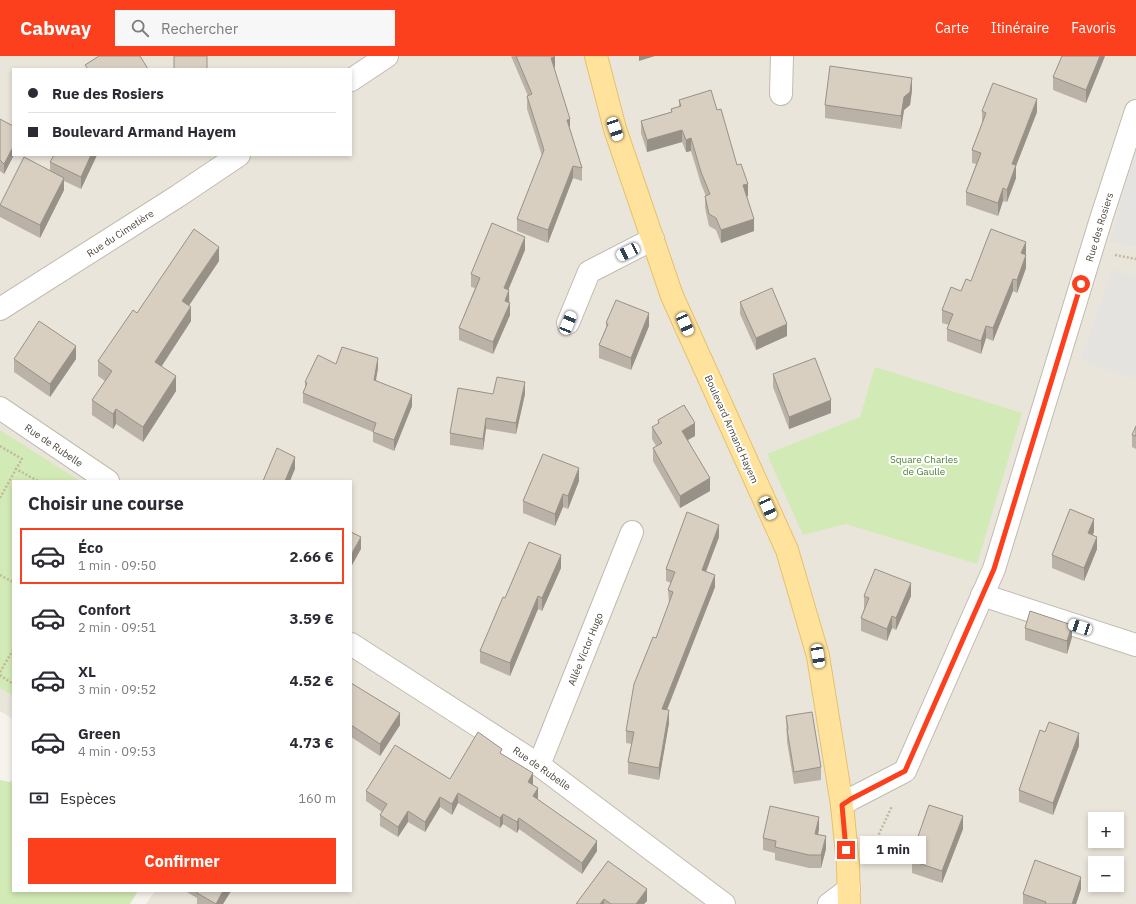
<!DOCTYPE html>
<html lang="fr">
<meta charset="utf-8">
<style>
body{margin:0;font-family:"IBM Plex Sans",sans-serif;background:#f7f7f7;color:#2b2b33;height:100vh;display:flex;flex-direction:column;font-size:15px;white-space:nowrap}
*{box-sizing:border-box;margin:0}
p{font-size:13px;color:#7c7c81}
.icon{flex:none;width:22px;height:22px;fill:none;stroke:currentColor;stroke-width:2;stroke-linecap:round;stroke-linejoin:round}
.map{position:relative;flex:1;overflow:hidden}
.panel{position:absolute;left:12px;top:424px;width:340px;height:412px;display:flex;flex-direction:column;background:#fff;border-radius:0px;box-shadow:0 2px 6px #0003}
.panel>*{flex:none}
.hud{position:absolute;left:12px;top:12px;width:340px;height:88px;border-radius:0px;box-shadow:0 2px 6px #0003;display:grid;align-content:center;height:88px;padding:0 16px;background:#fff}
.controls{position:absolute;left:1088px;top:756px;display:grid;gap:8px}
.controls a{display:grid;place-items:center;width:36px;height:36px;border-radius:0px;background:#fff;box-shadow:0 2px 6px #0003;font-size:20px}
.end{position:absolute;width:18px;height:18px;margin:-9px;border:5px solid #fc3f1d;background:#fff;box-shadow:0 0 0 2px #fff}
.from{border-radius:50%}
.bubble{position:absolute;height:28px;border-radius:0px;background:#fff;box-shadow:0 2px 6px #0003;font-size:13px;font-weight:700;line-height:28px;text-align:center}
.car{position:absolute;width:12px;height:24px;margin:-12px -6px;border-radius:5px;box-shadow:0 0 3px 1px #0007;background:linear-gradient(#fff 24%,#345 0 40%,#fff 0 76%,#345 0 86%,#fff 0)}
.hud b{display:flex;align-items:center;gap:14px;height:38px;font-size:15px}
.hud b+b{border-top:1px solid #e1e1e2}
.hud i{width:10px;height:10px;background:#2b2b33}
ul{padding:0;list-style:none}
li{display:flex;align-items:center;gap:12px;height:56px;margin:0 8px 6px;padding:0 8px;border:2px solid transparent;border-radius:0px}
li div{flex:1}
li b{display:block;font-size:15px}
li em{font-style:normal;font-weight:700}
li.on{border-color:#fc3f1d}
li>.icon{width:36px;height:36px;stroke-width:1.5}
h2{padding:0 16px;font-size:18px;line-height:48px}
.pay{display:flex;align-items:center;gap:10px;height:44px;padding:0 16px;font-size:15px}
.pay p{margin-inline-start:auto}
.primary-button{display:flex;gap:8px;margin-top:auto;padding:8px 16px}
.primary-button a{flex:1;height:46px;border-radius:0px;background:#fc3f1d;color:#fff;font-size:16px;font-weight:700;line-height:46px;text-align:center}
header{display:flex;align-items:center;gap:24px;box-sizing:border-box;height:56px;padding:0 20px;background:#fc3f1d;color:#fff}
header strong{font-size:19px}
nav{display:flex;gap:22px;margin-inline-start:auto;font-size:14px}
.search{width:280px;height:36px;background:#f7f7f7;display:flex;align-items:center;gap:10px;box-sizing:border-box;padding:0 14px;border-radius:0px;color:#7c7c81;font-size:15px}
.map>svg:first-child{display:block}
</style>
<header>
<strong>Cabway</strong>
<div class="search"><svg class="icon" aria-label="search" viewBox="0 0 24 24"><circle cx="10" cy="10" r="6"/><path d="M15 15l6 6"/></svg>Rechercher</div>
<nav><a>Carte</a><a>Itinéraire</a><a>Favoris</a></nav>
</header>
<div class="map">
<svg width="1136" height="848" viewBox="0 0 1136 848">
<rect width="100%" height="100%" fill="#f6f3ec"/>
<path fill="#eae5da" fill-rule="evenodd" d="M0 0H1136V848H146L155 835H351V425H13V663L0 655ZM13 13H351V99H13ZM1095 763H1117V785H1095ZM1095 807H1117V829H1095Z"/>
<g fill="#d2eab5">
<polygon points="875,311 1022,357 977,508 846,468 803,479 767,398 860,361"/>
<polygon points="0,374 80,425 13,425 13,640 0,632"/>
<polygon points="13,723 13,835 138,835 130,848 0,848 0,724 10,726"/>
</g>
<g fill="#e5e3e0">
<polygon points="1136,93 1136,191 1110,185"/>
<polygon points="1113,213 1136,222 1136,324 1081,304"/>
</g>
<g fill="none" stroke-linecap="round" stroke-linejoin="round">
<g stroke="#c2bbae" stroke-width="24">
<g id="minor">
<polyline points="351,24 387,0"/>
<polyline points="781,38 782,0"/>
<polyline points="0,253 178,140 239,99"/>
<polyline points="568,267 589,216 653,183"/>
<polyline points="0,352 108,425"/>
<polyline points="982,539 1136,589"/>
<polyline points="351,588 539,709 724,848"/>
<polyline points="539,709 632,476"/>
<polyline points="842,749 851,743 905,715 994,513 1101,163 1136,55"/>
<polyline points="829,848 849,833"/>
</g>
</g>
<g stroke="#e6c16a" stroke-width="24">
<polyline id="major" points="596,0 615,73 672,240 787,494 818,600 842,749 848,809 849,848"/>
</g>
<g stroke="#c4b79f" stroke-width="2.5" stroke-dasharray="2 2" stroke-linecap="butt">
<polyline points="1115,199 1136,203"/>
<polyline points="0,390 22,403 16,413 38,425"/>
<polyline points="0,442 16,413"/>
<polyline points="0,519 13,526"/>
<polyline points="0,616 13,594"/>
<polyline points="0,619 13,628"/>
<polyline points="872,793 892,750"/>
</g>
<use href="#minor" stroke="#fff" stroke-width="22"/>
<use href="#major" stroke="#ffe39c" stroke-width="22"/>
</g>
<g fill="#bab2a6">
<polygon points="511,0 554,0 554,13 570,74 582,112 582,125 573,122 548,187 517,175 517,163 542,100 527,53 527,40 528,40"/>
<polygon points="1105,0 1086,47 1053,34 1053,21"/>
<polygon points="912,34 910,49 904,54 901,73 825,62 825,49"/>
<polygon points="679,44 717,54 737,109 748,140 747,140 754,175 721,187 716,174 709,170 705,152 705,140 706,140 701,128 691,95 686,96 682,86 647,96 641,77 641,65 671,56 671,53 679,51"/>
<polygon points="982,55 1037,56 1016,110 1016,122 1007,146 1003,145 998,160 966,149 966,136 976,108 972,107 972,94 982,67"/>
<polygon points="0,63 13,99 14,99 4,118 0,115"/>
<polygon points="97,99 81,133 64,125 64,134 40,182 0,161 0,148 50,115 50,106"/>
<polygon points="525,194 508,234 509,234 510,259 493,298 459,284 459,272 475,232 471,231 471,218"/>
<polygon points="1026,198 1026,212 1017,237 1013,235 993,285 986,282 981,298 947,285 947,273 949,269 942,267 942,254 971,225"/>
<polygon points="219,205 189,249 191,265 162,310 176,335 143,386 116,368 113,373 92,359 92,344 105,325 98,320 98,305 137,257"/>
<polygon points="740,246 787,280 756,294 740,258"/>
<polygon points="606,267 649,270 631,314 599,302 599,289 606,272"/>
<polygon points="14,303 76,303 50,341 14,316"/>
<polygon points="378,312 376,324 412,350 394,395 373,386 373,376 303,347 303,337 305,332 305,326"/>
<polygon points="773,318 831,357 789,373 773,331"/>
<polygon points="493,338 525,338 516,378 486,373 483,394 450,389 450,377"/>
<polygon points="658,364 695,380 688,384 710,435 680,452 653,405 653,392 656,390 652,383 652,371 658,368"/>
<polygon points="1136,370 1136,393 1132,391 1132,379"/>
<polygon points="579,425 568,453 563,451 555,470 523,457 523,445"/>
<polygon points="1094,476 1092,479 1097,493 1084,525 1052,512 1052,499"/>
<polygon points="719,481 706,515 715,531 667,654 669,667 659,724 628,718 628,706 632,688 626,687 626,675 656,582 669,547 668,534 671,527 666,525 666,513"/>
<polygon points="561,512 542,555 538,553 510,620 480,607 480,595 505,542"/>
<polygon points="864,540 911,540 896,574 892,572 887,585 861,575 861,562 864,553"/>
<polygon points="1025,572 1072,581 1067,598 1025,584"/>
<polygon points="351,627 400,669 380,700 351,681"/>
<polygon points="786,660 821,711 821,724 794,728 787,686"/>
<polygon points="1079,690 1053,759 1019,746 1019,734"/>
<polygon points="502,698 533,728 537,743 597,795 582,818 519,773 517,777 503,768 500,772 458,747 452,759 440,751 425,776 408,766 398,781 380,770 380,759 382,756 366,745 366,735 450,723"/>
<polygon points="819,773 818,779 826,793 821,812 809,812 775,804 775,797 763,794 763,782"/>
<polygon points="963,773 942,827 912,817 912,805 914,799 914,792"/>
<polygon points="608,805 647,845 644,848 576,848"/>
<polygon points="1081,833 1076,848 1023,848 1023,838"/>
<polygon points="185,835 231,835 223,848 197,848 197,842"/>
</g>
<g fill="#979187">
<polygon points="639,0 655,0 639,5"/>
<polygon points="1100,0 1105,0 1086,47 1086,34"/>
<polygon points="555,1 555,13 551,2"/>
<polygon points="912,22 912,34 910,49 904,54 901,73 901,60 904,41"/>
<polygon points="1037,43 1037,56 1016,110 1016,122 1007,146 1007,134 1012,108"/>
<polygon points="570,63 570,75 567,64"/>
<polygon points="682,74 682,86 647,96 647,84"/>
<polygon points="691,82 691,95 686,96 686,84"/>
<polygon points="13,91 13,99 14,99 4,118 4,108"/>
<polygon points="91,99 97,99 81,133 81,121"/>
<polygon points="573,110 573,122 548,187 548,174"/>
<polygon points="64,122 64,134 40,182 40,169"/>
<polygon points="748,128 748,140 743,141 743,129"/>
<polygon points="1003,132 1003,145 998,160 998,147"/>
<polygon points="754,163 754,175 721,187 721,174"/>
<polygon points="525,181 525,194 504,244 504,232"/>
<polygon points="1026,186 1026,198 1021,210 1021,197"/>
<polygon points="219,191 219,205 182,260 182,245"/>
<polygon points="1026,199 1026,212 1017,237 1017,224"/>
<polygon points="1013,223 1013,235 993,285 993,272"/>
<polygon points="509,234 509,247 505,245"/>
<polygon points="510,247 510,259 493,298 493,286"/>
<polygon points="191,251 191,265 155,320 155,306"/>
<polygon points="649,257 649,270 631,314 631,302"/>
<polygon points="787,268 787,280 756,294 756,282"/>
<polygon points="986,270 986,282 981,298 981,285"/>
<polygon points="76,290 76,303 50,341 50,328"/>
<polygon points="378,302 378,312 374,334 374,324"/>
<polygon points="176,320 176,335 143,386 143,371"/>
<polygon points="525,326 525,338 516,378 516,367"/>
<polygon points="412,339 412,350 394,395 394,384"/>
<polygon points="831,344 831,357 789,373 789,361"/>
<polygon points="116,353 116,368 113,373 113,358"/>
<polygon points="486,362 486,373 483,394 483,383"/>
<polygon points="695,367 695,380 682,387 682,375"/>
<polygon points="295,401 295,413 290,425 285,425"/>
<polygon points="579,412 579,425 568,453 568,440"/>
<polygon points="710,422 710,435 680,452 680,440"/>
<polygon points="563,438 563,451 555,470 555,458"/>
<polygon points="1094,463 1094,476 1088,490 1088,477"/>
<polygon points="719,469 719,481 702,526 702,514"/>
<polygon points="361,481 361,493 351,511 351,499"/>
<polygon points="1097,481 1097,493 1084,525 1084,512"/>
<polygon points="561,499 561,512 542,555 542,542"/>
<polygon points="715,519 715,531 662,666 662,653"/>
<polygon points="911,527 911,540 896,574 896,562"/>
<polygon points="538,540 538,553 510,620 510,607"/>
<polygon points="892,560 892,572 887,585 887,573"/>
<polygon points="1072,569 1072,581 1067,598 1067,585"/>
<polygon points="669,654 669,667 659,724 659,712"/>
<polygon points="400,657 400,669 380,700 380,688"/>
<polygon points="1079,677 1079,690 1053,759 1053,747"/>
<polygon points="533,717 533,728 528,736 528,726"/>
<polygon points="538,732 538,742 533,750 533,740"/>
<polygon points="458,737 458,747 452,759 452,748"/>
<polygon points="440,741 440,751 425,776 425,766"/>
<polygon points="408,755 408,766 398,781 398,771"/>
<polygon points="503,758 503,768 500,772 500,762"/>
<polygon points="963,760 963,773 942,827 942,815"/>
<polygon points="819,761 819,773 815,791 815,778"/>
<polygon points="519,762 519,773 517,777 517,766"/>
<polygon points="826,780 826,793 821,812 821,799"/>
<polygon points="597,785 597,795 582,818 582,807"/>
<polygon points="1081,821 1081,833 1076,848 1072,848"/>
<polygon points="647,833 647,845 644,848 636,848"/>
<polygon points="223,835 231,835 223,848 216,848"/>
<polygon points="604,843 604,848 600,848"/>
</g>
<g fill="#d8cfc1" stroke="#979187">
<polygon points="99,0 140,0 148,13 88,13 85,9"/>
<rect x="174" y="0" width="33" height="13"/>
<polygon points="516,0 554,0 555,1 551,2 570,63 567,64 582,112 573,110 548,174 517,163 544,94 527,40 532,38"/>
<polygon points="1062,0 1100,0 1086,34 1053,21"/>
<polygon points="830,10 912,22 910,36 904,41 901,60 825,49"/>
<polygon points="993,27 1037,43 1012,108 1016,109 1007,134 1003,132 998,147 966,136 981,97 972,94 986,57 982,55"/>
<polygon points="711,34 717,54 721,53 737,109 741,108 748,128 743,129 754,163 721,174 716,162 709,158 705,140 710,138 701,116 691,82 686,84 682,74 647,84 641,65 672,56 671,53 681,50 679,44"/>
<polygon points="0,63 13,70 13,91 4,108 0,104"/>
<polygon points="54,99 91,99 81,121 50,106"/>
<polygon points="24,101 64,122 40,169 0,149"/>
<polygon points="492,167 525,181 504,232 509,234 505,245 510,247 493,286 459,272 480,222 471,218"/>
<polygon points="194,173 219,191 182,245 191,251 155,306 176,320 143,371 116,353 113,358 92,344 112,315 98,305 133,254 137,257"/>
<polygon points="991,173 1026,186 1021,197 1026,199 1017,224 1013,223 993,272 986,270 981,285 947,273 953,258 942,254 951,231 961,235 966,223 971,225"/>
<polygon points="772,232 787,268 756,282 740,246"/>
<polygon points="616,244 649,257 631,302 599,289 608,268 606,267"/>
<polygon points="39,265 76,290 50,328 14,303"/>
<polygon points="342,291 378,302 374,324 412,339 394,384 373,376 376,367 303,337 307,327 305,326 318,299 336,308"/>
<polygon points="815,302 831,344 789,361 773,318"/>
<polygon points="497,321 525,326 516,367 486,362 483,383 450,377 458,332 493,338"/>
<polygon points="684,349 695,367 682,375 710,422 680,440 653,392 662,387 652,371 659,367 658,364"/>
<polygon points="1136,370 1136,380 1132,379"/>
<polygon points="277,392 295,401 285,425 263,425"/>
<polygon points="543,398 579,412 568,440 563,438 555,458 523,445"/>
<polygon points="1070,453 1094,463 1088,477 1097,481 1084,512 1052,499"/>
<polygon points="687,456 719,469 702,514 715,519 662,653 669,654 659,712 628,706 634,676 626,675 634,628 653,581 656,582 673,536 668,534 675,516 666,513"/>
<polygon points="351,476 361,481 351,499"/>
<polygon points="529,486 561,499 542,542 538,540 510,607 480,595 503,541 505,542"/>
<polygon points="875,513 911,527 896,562 892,560 887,573 861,562 869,542 864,540"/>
<polygon points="1030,555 1072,569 1067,585 1025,572"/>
<polygon points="351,627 400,657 380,688 351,669"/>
<polygon points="812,656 821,711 794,716 787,673 788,673 786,660"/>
<polygon points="1049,666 1079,677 1053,747 1019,734 1040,674 1045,676"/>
<polygon points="478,676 502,693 500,697 533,717 528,726 538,732 533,740 597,785 582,807 519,762 517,766 503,758 500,762 458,737 452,748 440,741 425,766 408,755 398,771 380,759 387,748 366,735 395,689 450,723"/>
<polygon points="929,749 963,760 942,815 912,805 916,793 914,792"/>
<polygon points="770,750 819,761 815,778 826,780 821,799 809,799 775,791 776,785 763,782"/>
<polygon points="1035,804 1081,821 1072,848 1045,848 1046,846 1023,838"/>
<polygon points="608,805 647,833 636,848 611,848 604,843 600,848 576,848"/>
<polygon points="198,835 223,835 216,848 197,837"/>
</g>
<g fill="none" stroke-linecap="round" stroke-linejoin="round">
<polyline stroke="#fc3f1d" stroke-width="5" points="846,794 842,749 851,743 905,715 994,513 1081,228"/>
</g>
<g text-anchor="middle" stroke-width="4" stroke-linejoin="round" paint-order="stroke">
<g font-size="10" fill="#4b4439" stroke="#fff">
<text transform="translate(1099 171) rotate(-73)" y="4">Rue des Rosiers</text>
<text transform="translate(120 177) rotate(-33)" y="4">Rue du Cimetière</text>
<text transform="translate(732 373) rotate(66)" y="4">Boulevard Armand Hayem</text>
<text transform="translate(54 389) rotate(34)" y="4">Rue de Rubelle</text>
<text transform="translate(585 593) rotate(-68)" y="4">Allée Victor Hugo</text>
<text transform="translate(542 712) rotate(35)" y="4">Rue de Rubelle</text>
</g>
<g font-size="10" fill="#4a7f2a" stroke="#fff">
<text x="924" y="407">Square Charles<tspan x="924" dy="12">de Gaulle</tspan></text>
</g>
</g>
</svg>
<div class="controls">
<a>+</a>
<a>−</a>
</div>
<i class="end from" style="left:1081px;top:228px"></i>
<i class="end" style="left:846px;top:794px"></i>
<div class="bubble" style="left:860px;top:780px;width:66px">1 min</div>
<i class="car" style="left:615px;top:73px;rotate:161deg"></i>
<i class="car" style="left:628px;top:196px;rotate:243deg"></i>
<i class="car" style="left:568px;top:267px;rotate:22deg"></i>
<i class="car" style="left:685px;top:268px;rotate:156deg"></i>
<i class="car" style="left:768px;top:452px;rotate:156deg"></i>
<i class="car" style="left:1080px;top:571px;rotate:288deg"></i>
<i class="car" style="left:818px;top:600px;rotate:171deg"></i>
<div class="hud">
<b><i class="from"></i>Rue des Rosiers</b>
<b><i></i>Boulevard Armand Hayem</b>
</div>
<section class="panel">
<h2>Choisir une course</h2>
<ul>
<li class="on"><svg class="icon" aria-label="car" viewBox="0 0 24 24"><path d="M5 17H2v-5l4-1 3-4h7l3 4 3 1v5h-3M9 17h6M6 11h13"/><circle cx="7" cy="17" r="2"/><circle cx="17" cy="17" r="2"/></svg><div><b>Éco</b><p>1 min · 09:50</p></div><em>2.66 €</em></li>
<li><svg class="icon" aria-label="car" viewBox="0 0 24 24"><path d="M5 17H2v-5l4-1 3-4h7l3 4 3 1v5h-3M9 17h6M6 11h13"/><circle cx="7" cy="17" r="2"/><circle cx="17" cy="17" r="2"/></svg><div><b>Confort</b><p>2 min · 09:51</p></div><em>3.59 €</em></li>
<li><svg class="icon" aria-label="car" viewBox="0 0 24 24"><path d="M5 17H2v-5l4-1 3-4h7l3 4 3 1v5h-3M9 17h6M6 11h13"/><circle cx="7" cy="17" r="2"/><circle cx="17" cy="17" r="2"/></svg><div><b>XL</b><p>3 min · 09:52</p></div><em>4.52 €</em></li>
<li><svg class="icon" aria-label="car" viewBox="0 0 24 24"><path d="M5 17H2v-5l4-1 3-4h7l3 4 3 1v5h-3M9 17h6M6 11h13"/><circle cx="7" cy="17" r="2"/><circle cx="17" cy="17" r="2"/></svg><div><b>Green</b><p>4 min · 09:53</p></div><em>4.73 €</em></li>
</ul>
<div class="pay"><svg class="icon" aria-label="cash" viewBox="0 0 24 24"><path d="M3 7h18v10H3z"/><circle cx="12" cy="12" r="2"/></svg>Espèces<p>160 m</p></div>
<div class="primary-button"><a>Confirmer</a></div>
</section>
</div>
